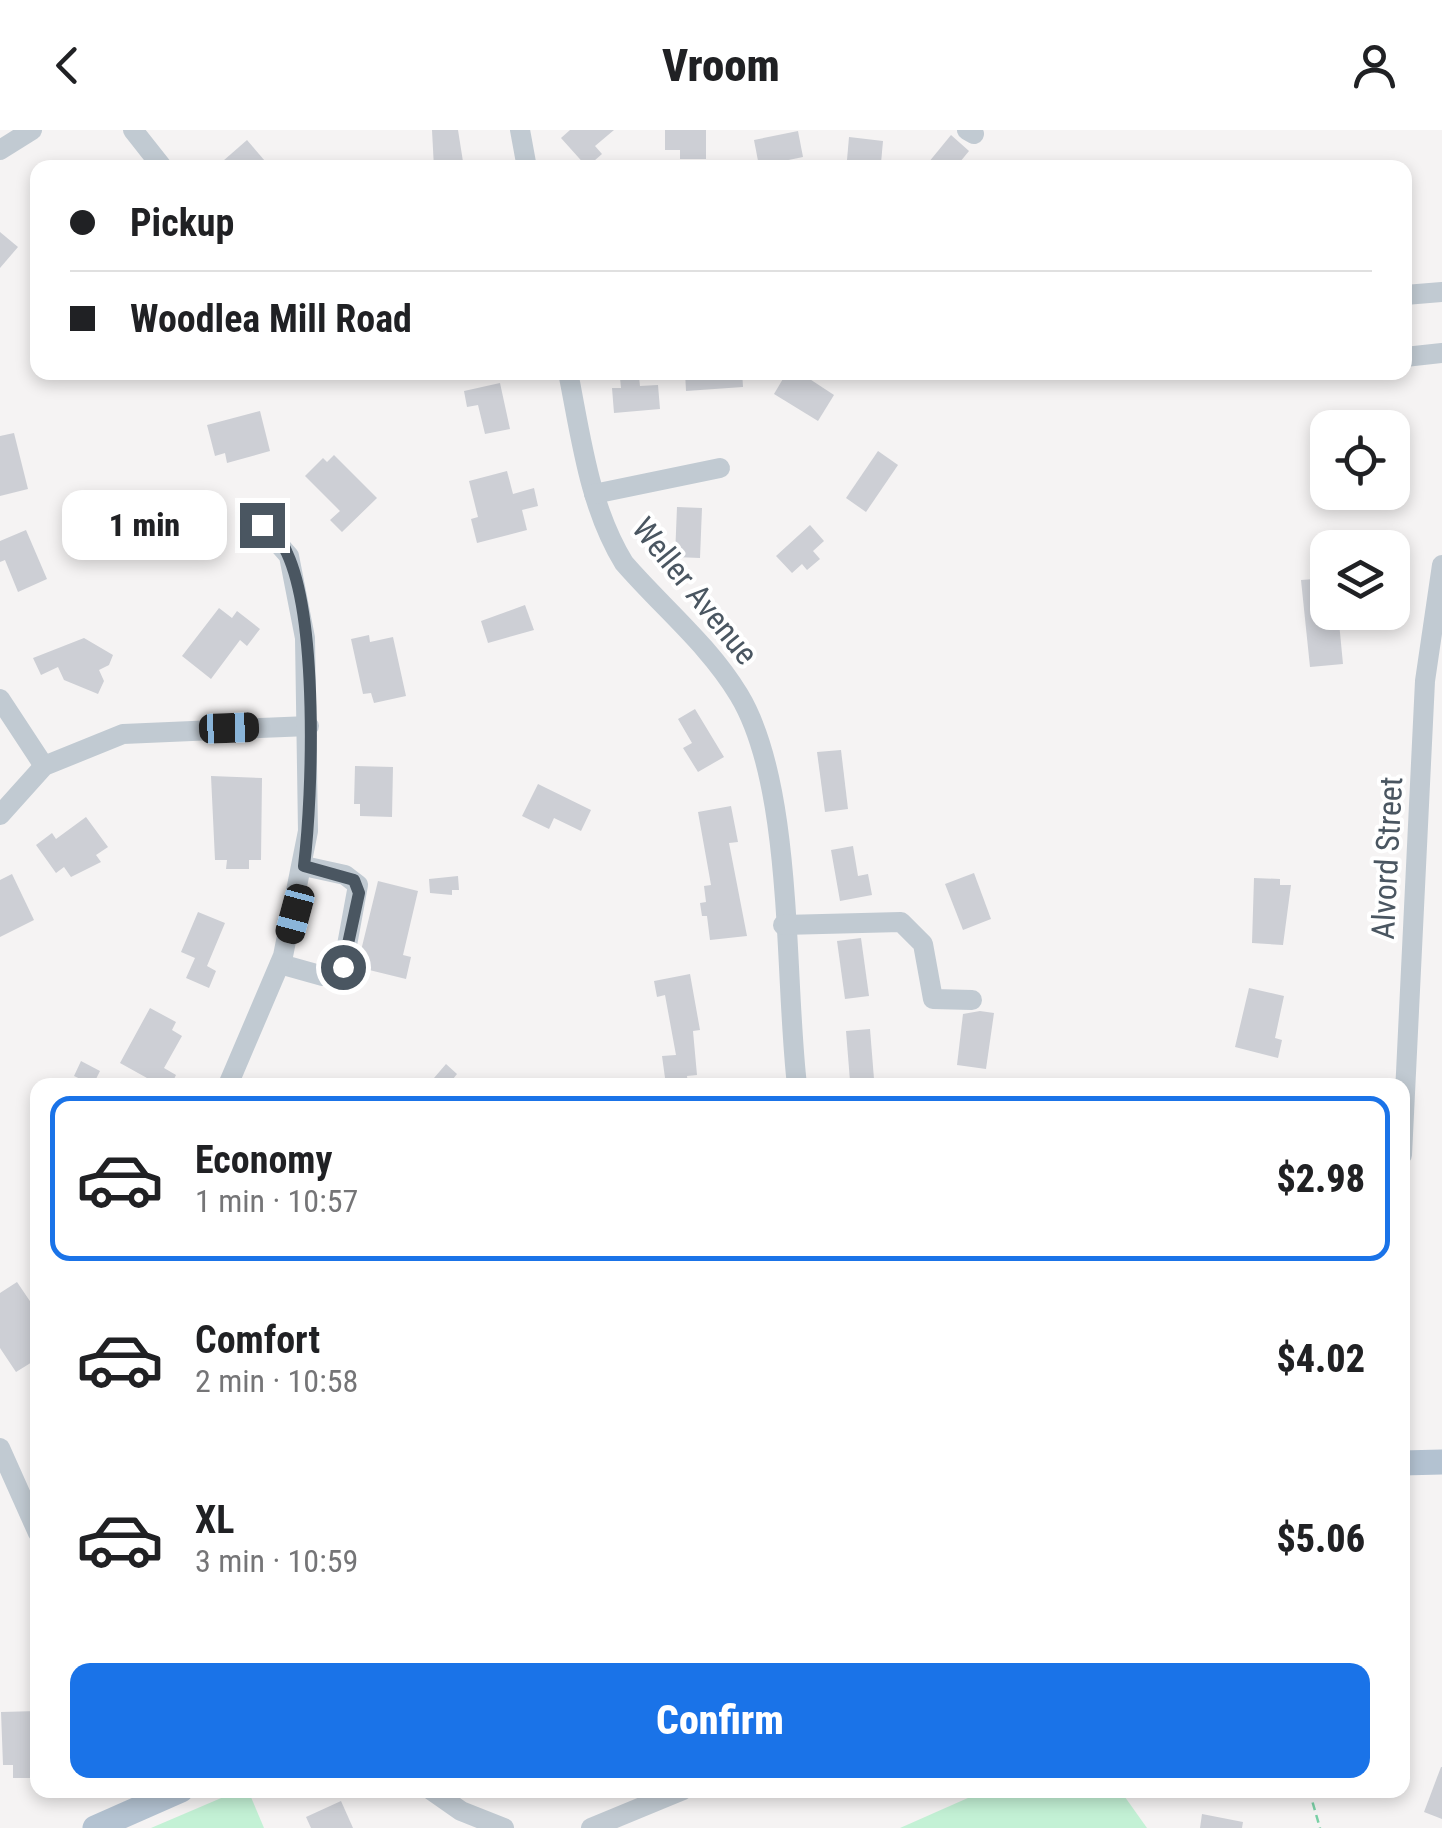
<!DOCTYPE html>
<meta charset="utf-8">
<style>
body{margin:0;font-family:"Roboto Condensed",sans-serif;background:#f6f6f6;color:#202124;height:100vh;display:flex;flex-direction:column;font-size:38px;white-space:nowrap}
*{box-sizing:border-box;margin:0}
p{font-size:32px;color:#757577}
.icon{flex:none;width:55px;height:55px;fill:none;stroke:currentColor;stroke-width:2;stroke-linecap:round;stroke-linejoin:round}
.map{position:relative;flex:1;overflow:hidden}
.drawer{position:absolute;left:30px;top:948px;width:1380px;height:720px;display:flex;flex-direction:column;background:#fff;border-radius:20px;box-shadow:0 5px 15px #0003}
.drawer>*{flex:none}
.banner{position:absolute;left:30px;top:30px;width:1382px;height:220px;border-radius:20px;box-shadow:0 5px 15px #0003;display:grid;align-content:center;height:220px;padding:0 40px;background:#fff}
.buttons{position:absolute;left:1310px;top:280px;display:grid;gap:20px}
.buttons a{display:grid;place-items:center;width:100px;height:100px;border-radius:20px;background:#fff;box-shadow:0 5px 15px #0003;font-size:50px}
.end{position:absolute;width:45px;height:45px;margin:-22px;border:12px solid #4a5661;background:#fff;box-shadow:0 0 0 5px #fff}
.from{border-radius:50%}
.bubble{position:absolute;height:70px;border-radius:20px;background:#fff;box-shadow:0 5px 15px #0003;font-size:32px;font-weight:800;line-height:70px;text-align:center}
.car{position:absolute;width:30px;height:60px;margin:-30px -15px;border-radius:12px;box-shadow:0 0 8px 2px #0007;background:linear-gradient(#222 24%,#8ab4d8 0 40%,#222 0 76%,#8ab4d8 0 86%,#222 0)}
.banner b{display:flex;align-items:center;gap:35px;height:95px;font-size:38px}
.banner b+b{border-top:2px solid #e0e0e0}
.banner i{width:25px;height:25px;background:#202124}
ul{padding:18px 0 0;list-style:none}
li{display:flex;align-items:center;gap:30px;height:165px;margin:0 20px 15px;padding:0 20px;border:5px solid transparent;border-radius:20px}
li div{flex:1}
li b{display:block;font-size:38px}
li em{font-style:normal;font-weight:800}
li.active{border-color:#1a73e8}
li>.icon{width:90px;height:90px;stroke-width:1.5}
.action{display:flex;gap:20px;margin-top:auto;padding:20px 40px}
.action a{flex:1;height:115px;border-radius:20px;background:#1a73e8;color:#fff;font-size:40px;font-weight:800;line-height:115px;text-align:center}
header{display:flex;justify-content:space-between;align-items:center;height:130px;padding:0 40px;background:#fff;font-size:45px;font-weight:800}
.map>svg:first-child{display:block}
</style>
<header><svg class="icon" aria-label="back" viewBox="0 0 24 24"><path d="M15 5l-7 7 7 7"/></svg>Vroom<svg class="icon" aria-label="person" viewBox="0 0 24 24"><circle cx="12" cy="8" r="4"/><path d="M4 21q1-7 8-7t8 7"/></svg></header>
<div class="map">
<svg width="1442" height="1698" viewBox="0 0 1442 1698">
<rect width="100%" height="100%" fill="#f5f3f3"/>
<g fill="#c3f1d5">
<polygon points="240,1660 248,1660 264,1698 151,1698"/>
<polygon points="986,1660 1120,1660 1147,1698 900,1698"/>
</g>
<g fill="#cdcfd5">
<polygon points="432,0 458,0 464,38 434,38"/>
<polygon points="570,0 614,0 595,16 602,24 587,37 561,8"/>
<polygon points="665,0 706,0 706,29 680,29 680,20 665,20"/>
<polygon points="798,1 803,27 759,36 754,10"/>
<polygon points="951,5 969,21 955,38 924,38"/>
<polygon points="849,7 883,11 881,33 847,30"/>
<polygon points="247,10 271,38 229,38 223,31"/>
<polygon points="0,102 18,117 0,138"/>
<polygon points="685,242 742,242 743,257 686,261"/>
<polygon points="787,242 799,242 834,265 818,291 774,264"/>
<polygon points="639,247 640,256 658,255 660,279 614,283 612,258 621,258 620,248"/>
<polygon points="500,253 510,299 485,304 478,275 467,277 464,261"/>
<polygon points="260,281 270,321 227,333 225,323 215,326 207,295"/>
<polygon points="14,303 28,359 0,366 0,306"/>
<polygon points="878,321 898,335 866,382 846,368"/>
<polygon points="334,325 377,368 342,402 330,390 340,381 305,346 323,328 327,332"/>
<polygon points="507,341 513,364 534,358 538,376 522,380 527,400 477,413 471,389 478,387 469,351"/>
<polygon points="192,365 194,378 202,378 204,395 177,399 179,417 151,421 144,372"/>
<polygon points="677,377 702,378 700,428 675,427"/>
<polygon points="810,395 824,411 813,421 820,429 807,440 802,434 792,443 776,426"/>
<polygon points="26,400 47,449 18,462 5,430 0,432 0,411"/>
<polygon points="1328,448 1328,482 1338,482 1343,534 1310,537 1301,450"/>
<polygon points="525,475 534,500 488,513 481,491"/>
<polygon points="219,478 232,488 237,481 260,499 247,516 240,510 211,549 182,526"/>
<polygon points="369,505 370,512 393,507 406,566 374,573 371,563 363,564 351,509"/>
<polygon points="84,508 113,525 109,535 99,540 104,551 98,564 64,550 58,537 41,545 33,528"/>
<polygon points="695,579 724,627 698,642 683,618 692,613 678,589"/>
<polygon points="841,620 848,679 825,682 817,622"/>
<polygon points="355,636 393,637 392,687 360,686 360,674 354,674"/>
<polygon points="211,646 262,648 261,730 249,730 249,739 226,739 227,730 215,730"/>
<polygon points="538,654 591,680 581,701 554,688 549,699 522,686"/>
<polygon points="731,676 738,712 729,713 747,806 710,810 707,786 702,786 700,773 706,772 704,756 711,755 698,682"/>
<polygon points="86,687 108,717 96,725 101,732 71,747 64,737 56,743 36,715 52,703 56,709"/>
<polygon points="853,716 858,746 868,744 872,765 840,771 831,720"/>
<polygon points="974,743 991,789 963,800 945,754"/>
<polygon points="12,744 34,790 0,807 0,750"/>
<polygon points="458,746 459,760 452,760 452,765 430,763 429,749"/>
<polygon points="1254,748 1280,749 1280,755 1291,755 1283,815 1252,813"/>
<polygon points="378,751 418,761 403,825 411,827 406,849 357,837"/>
<polygon points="198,782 225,793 207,836 216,841 209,858 186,848 195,828 181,822"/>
<polygon points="861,808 869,866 845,869 837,811"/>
<polygon points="690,844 700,900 693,901 697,945 687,946 688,955 666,955 662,926 676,925 665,865 657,867 654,851"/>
<polygon points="1249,858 1284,866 1275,908 1282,910 1278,928 1235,917"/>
<polygon points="150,878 176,892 172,900 182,906 164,938 176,945 171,955 143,955 147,948 120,933"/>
<polygon points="980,881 994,883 986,939 957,935 963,884"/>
<polygon points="870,899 874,949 850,951 846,901"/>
<polygon points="81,931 100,941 93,955 74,946"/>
<polygon points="446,934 457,944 453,949 460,955 428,955"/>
<polygon points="17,1152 38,1183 38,1217 32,1221 37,1229 16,1242 0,1218 0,1163"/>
<polygon points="38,1581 36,1648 13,1648 13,1635 3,1635 1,1582"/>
<polygon points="1441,1637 1442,1637 1442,1689 1424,1682"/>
<polygon points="341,1671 353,1698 311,1698 306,1687"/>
<polygon points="1202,1684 1243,1692 1242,1698 1200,1698"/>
</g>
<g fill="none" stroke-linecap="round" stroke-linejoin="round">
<polyline stroke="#7ad0a6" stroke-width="2.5" stroke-dasharray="8 5" stroke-linecap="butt" points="1309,1660 1320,1698"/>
<g stroke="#c1cad2" stroke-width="20">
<polyline points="133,0 163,38"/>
<polyline points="520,0 527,38"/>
<polyline points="967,0 974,4"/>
<polyline points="0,20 32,0"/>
<polyline points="1405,165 1442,162"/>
<polyline points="1405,227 1442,223"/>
<path d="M568 242C581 307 589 376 624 433 662 477 709 515 739 565 794 656 784 845 797 955"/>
<polyline points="594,364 720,338"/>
<polyline points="0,569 44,636"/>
<polyline points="0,685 44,636 123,604 309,596"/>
<polyline points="783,795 901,792 923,814 933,869 972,870"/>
<polyline points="280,834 323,846 343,837 358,755 345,745 304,736"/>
<polyline points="228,955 283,826 308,701 305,508 289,426 262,395"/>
<polyline points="1402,1025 1425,551 1442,435"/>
<polyline points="0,1318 38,1403"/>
<polyline points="431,1660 461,1681 504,1698"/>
<polyline points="591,1698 683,1660"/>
</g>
<g stroke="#b3c2d1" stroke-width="25">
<polyline points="1402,1333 1442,1332"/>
<polyline points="95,1698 181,1660"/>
</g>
</g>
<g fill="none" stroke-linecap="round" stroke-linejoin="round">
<path stroke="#4a5661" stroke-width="12" d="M262 395C272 402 282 410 287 423 318 490 313 661 304 736L354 750 359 763 343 837"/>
</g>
<g text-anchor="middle" stroke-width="8" stroke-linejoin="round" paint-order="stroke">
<g font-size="32" fill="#4a5661" stroke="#fff">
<text transform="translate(695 461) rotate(51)" y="11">Weller Avenue</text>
<text transform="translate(1387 728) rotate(-87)" y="11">Alvord Street</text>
</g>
</g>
</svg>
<div class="buttons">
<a><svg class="icon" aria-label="locate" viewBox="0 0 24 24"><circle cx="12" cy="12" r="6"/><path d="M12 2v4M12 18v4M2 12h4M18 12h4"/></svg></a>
<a><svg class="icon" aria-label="layers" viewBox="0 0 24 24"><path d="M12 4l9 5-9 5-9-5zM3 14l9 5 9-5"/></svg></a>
</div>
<i class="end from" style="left:343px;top:837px"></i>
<i class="end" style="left:262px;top:395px"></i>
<div class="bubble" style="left:62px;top:360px;width:165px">1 min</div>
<i class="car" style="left:229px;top:598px;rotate:88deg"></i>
<i class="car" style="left:295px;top:784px;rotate:195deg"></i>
<div class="banner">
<b><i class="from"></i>Pickup</b>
<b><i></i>Woodlea Mill Road</b>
</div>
<section class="drawer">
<ul>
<li class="active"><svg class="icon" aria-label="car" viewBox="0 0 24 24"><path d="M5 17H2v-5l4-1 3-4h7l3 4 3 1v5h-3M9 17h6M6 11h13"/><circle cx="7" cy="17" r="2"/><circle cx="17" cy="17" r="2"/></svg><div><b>Economy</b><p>1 min · 10:57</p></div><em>$2.98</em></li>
<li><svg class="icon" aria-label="car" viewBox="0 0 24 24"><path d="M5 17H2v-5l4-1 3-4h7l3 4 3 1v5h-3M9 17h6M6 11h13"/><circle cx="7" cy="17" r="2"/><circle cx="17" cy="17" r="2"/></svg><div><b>Comfort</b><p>2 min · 10:58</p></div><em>$4.02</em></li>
<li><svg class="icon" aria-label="car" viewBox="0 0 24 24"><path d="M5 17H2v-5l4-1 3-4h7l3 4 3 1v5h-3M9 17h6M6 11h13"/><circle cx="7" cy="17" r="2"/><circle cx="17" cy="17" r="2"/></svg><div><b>XL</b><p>3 min · 10:59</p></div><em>$5.06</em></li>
</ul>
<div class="action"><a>Confirm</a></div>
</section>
</div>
